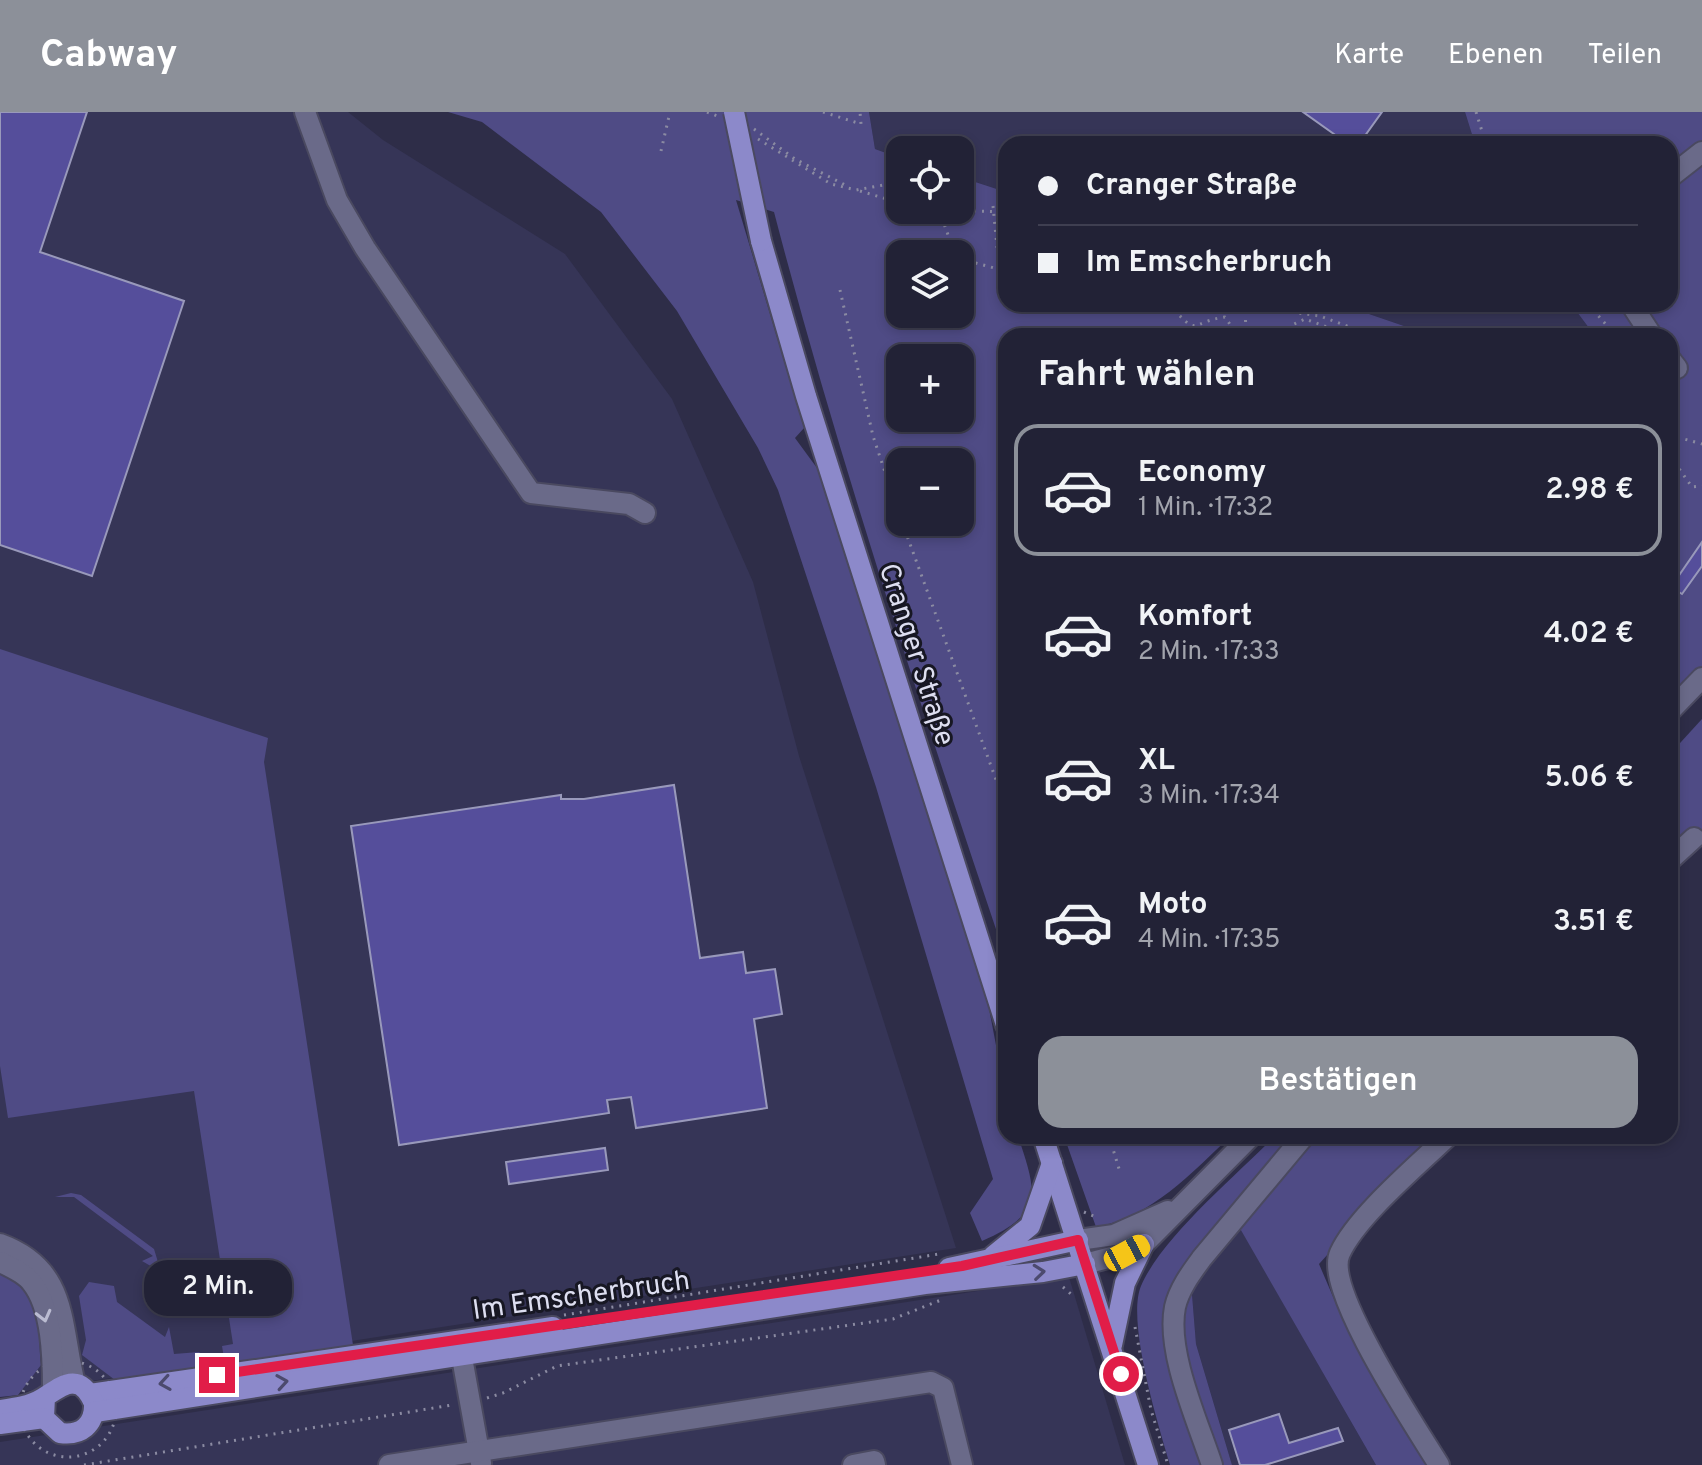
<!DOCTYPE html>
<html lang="de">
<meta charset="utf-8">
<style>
body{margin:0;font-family:Overpass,sans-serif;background:#2e2f42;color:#f1f3f6;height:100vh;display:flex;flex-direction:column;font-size:30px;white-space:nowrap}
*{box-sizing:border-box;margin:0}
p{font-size:26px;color:#a2a4ad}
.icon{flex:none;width:44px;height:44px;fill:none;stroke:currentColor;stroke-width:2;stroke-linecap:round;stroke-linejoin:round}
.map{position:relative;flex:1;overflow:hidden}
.drawer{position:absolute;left:998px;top:216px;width:680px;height:816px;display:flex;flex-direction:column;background:#222236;border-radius:24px;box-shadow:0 4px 12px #0003,0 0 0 2px #3f3f51}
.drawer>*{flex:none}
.hud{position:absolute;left:998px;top:24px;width:680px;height:176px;border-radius:24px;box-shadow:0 4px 12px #0003,0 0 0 2px #3f3f51;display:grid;align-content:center;height:176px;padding:0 40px;background:#222236}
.controls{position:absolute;left:886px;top:24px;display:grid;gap:16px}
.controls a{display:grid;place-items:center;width:88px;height:88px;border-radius:16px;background:#222236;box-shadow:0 4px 12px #0003,0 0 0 2px #3f3f51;font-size:40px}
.end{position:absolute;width:36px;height:36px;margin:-18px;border:10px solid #e11d48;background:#fff;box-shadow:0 0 0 4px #fff}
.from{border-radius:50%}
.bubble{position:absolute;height:56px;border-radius:24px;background:#222236;box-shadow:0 4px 12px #0003,0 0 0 2px #3f3f51;font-size:26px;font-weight:600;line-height:56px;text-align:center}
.car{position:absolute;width:24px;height:48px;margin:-24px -12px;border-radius:10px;box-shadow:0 0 6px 2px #0007;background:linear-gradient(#f5c518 24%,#345 0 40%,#f5c518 0 76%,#345 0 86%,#f5c518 0)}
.hud b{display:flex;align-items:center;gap:28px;height:76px;font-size:30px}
.hud b+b{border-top:2px solid #3f3f51}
.hud i{width:20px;height:20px;background:#f1f3f6}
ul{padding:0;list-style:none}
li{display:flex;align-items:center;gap:24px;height:132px;margin:0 16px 12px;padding:0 24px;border:4px solid transparent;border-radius:24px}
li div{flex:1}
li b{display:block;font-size:30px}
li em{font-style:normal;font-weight:600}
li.on{border-color:#8c9099}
li>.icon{width:72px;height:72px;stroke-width:1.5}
h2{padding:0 40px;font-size:36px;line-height:96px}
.action{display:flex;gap:16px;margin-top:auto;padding:16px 40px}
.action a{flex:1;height:92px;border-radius:24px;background:#8c9099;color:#fff;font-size:32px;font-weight:600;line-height:92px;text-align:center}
header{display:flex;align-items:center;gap:48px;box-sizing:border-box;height:112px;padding:0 40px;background:#8c9099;color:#fff}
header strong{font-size:38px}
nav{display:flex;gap:44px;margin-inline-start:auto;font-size:28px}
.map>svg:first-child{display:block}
</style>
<header>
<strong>Cabway</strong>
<nav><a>Karte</a><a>Ebenen</a><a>Teilen</a></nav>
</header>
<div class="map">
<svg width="1702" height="1353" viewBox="0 0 1702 1353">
<rect width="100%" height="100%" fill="#2e2d48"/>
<g fill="#363557">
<polygon points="0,0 348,0 383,28 565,142 672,287 753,470 799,644 956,1136 0,1283"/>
<polygon points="869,0 1465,0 1475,32 1006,32 1006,80 960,65 960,38 900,38 900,46 875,37"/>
<polygon points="1340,192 1571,192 1595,224 1433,224"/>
<polygon points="1238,1112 1376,1353 1232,1353 1196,1232 1191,1170"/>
<polygon points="1069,1165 1125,1353 0,1353 0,1330"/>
</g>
<g fill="#4f4b85" fill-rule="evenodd">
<path d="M448 0H869L875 37 900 46V98H960V65L1006 80V192H1340L1433 224H1006V847C923 600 840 353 774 100L736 88 804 316 795 326 817 356 988 891 1006 986V1024H1018C1037 1082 1045 1101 982 1129L970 1101 993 1067 876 675 778 378 758 336 677 199 601 100 482 10ZM900 142H960V202H900ZM900 246H960V306H900ZM900 350H960V410H900Z"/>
<polygon points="1465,0 1702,0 1702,555 1670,587 1670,224 1595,224 1571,192 1670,192 1670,32 1475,32"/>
<polygon points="0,537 268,626 264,650 353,1233 225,1252 222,1234 233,1232 194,979 8,1006 0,954"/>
<polygon points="1702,607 1702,721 1670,740 1670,642"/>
<path d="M1064 1024H1231C1191 1061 1152 1105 1096 1115Z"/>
<path d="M1275 1024H1435L1319 1152 1340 1201 1426 1353H1376L1238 1113 1191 1170 1196 1232 1232 1353H1170C1159 1315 1126 1210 1141 1174 1162 1125 1237 1063 1275 1024Z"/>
<polygon points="71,1081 81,1083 154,1137 161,1160 142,1149 153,1144 74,1085 55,1085"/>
<path d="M0 1156C43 1190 37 1201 41 1253L18 1283 0 1285Z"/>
<polygon points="89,1170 114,1174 117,1190 165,1225 169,1215 174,1242 199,1240 208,1247 210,1254 115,1268 82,1243 86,1228 79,1184"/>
</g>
<g fill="#554e9b" stroke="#99b" stroke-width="2">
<polygon points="0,0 87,0 40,140 184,189 92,464 0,433"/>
<polygon points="1303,0 1382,0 1359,32 1348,32"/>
<polygon points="1702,430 1702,454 1682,482 1671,475"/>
<polygon points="674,673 700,846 743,840 746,861 775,857 782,902 754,907 767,996 636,1016 631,985 607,988 609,1001 399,1033 351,714 561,683 561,687 584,687"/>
<polygon points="605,1036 608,1058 509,1072 506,1050"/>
<polygon points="1279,1302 1289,1331 1338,1316 1343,1329 1265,1353 1240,1353 1229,1318"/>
</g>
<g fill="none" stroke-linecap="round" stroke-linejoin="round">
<g stroke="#4a4960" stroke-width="24">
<g id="minor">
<polyline points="305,0 337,88 365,136 531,381 629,392 645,401"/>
<polyline points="1670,65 1702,40"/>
<polyline points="1631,192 1652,224"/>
<polyline points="1670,247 1677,256"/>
<polyline points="1670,599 1702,566"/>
<polyline points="1670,748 1694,726"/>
<polyline points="1078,1128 1114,1123 1168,1099"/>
<path d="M0 1132C69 1157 60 1213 75 1272"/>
<path d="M0 1150C10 1155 25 1161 32 1171 52 1196 53 1246 53 1277"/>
<polyline points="1085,1152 1127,1141 1144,1132 1251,1024"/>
<polyline points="459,1229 481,1351"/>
<polyline points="389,1353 931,1270 943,1276 962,1353"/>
<polyline points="853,1353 874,1349 875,1353"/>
<path d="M1212 1353C1198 1310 1166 1240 1175 1195 1179 1177 1191 1161 1202 1146L1304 1024"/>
<path d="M1439 1353C1417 1317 1323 1177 1340 1141 1357 1104 1418 1053 1448 1024"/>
</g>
</g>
<g stroke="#4a4960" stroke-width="24">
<g id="major">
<polyline points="761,129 806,284 1006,913"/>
<polyline points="1043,1024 1148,1353"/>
<polyline points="993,1144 1030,1114 1052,1051"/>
<polyline points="949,1156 1078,1128"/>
<polyline points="1112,1233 1125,1171 1144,1132"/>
<polyline points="90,1282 553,1215"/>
<path d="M0 1298C15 1296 30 1294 43 1286 62 1274 79 1258 94 1291 95 1313 81 1324 60 1321L44 1306 45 1285"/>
<polyline points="95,1300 925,1172 1043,1160 1085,1152"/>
<polyline points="0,1312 44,1306"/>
</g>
</g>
<g stroke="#8b8ba2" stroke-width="3" stroke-dasharray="2 6" stroke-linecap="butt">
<polyline points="707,0 717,4"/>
<polyline points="823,0 861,12 860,0"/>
<polyline points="1476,0 1486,32"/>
<polyline points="754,17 795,47 849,75"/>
<polyline points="758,27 831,72 856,78 900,70"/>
<polyline points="661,39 670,0"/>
<polyline points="860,79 900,91"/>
<polyline points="993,94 999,155"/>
<polyline points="939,98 955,142"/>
<polyline points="950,98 1006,100"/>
<polyline points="960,147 1006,159"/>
<polyline points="840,178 873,324 900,405"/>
<path d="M1169 192C1200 227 1189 210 1225 205L1238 224"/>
<polyline points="1228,192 1320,204 1374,224"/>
<polyline points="1245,192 1246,224"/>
<polyline points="1588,192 1616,224"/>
<polyline points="1284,224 1294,212 1305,207 1327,215 1335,224"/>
<polyline points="1006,260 1006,272"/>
<polyline points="1670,323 1702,332"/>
<polyline points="1670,344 1692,375 1702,374"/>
<polyline points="902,410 1006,695"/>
<polyline points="1109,1024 1120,1060"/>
<polyline points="1084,1100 1098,1106"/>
<polyline points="1063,1175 1071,1182 1076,1180"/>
<polyline points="564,1203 939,1142"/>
<polyline points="1135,1215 1151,1298 1168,1353"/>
<circle cx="68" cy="1297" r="48"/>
<polyline points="487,1286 503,1281 557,1254 893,1207 941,1188"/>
<polyline points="84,1353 452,1293"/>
</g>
<use href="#minor" stroke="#6a6a89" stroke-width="20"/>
<use href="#major" stroke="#8c89ca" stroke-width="20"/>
<g stroke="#4a4960" stroke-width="24" stroke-linecap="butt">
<polyline id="major-bridge" points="734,0 761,129"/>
</g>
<use href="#major-bridge" stroke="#8c89ca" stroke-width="20"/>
</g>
<defs><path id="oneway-chevron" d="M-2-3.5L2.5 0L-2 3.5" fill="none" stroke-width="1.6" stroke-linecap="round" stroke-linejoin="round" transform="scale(2)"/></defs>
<g stroke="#4c4a6e">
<use href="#oneway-chevron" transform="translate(1039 1160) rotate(-6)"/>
<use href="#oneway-chevron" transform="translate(282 1270) rotate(-9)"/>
<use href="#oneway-chevron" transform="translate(165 1271) rotate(171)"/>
</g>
<use stroke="#babbd1" href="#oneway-chevron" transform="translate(44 1204) rotate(76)"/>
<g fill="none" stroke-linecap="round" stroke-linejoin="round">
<polyline stroke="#e11d48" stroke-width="10" points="217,1263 962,1154 1078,1128 1121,1262"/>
</g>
<g text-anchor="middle" stroke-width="6" stroke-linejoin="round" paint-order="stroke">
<g font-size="28" fill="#dddef0" stroke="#171723">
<text transform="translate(918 542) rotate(72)" y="10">Cranger Straße</text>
<text transform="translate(581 1182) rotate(-8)" y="10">Im Emscherbruch</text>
</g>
</g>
</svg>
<div class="controls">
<a><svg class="icon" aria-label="locate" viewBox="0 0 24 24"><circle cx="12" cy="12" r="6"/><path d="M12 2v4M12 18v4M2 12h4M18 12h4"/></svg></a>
<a><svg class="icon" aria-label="layers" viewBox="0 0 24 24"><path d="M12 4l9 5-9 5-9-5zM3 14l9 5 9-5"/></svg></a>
<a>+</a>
<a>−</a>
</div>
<i class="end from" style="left:1121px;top:1262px"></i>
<i class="end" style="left:217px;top:1263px"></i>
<div class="bubble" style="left:144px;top:1148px;width:148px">2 Min.</div>
<i class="car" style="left:1127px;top:1141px;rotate:62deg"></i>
<div class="hud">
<b><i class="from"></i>Cranger Straße</b>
<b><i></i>Im Emscherbruch</b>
</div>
<section class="drawer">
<h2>Fahrt wählen</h2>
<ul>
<li class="on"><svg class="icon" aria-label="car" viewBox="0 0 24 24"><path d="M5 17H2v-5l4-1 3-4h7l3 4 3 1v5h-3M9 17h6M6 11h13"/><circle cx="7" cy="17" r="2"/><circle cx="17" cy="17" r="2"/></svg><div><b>Economy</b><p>1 Min. · 17:32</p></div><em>2.98 €</em></li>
<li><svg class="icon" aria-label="car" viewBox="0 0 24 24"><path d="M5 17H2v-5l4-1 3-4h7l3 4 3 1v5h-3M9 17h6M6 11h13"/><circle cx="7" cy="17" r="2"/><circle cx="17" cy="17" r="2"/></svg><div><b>Komfort</b><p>2 Min. · 17:33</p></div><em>4.02 €</em></li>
<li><svg class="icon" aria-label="car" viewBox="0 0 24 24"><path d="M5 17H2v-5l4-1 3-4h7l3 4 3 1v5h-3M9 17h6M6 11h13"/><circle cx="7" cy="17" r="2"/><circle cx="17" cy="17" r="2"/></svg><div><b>XL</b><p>3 Min. · 17:34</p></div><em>5.06 €</em></li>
<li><svg class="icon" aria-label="car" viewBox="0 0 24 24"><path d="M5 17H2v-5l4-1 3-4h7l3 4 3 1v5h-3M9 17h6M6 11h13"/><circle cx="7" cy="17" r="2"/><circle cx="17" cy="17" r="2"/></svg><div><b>Moto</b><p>4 Min. · 17:35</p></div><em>3.51 €</em></li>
</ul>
<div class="action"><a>Bestätigen</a></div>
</section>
</div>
